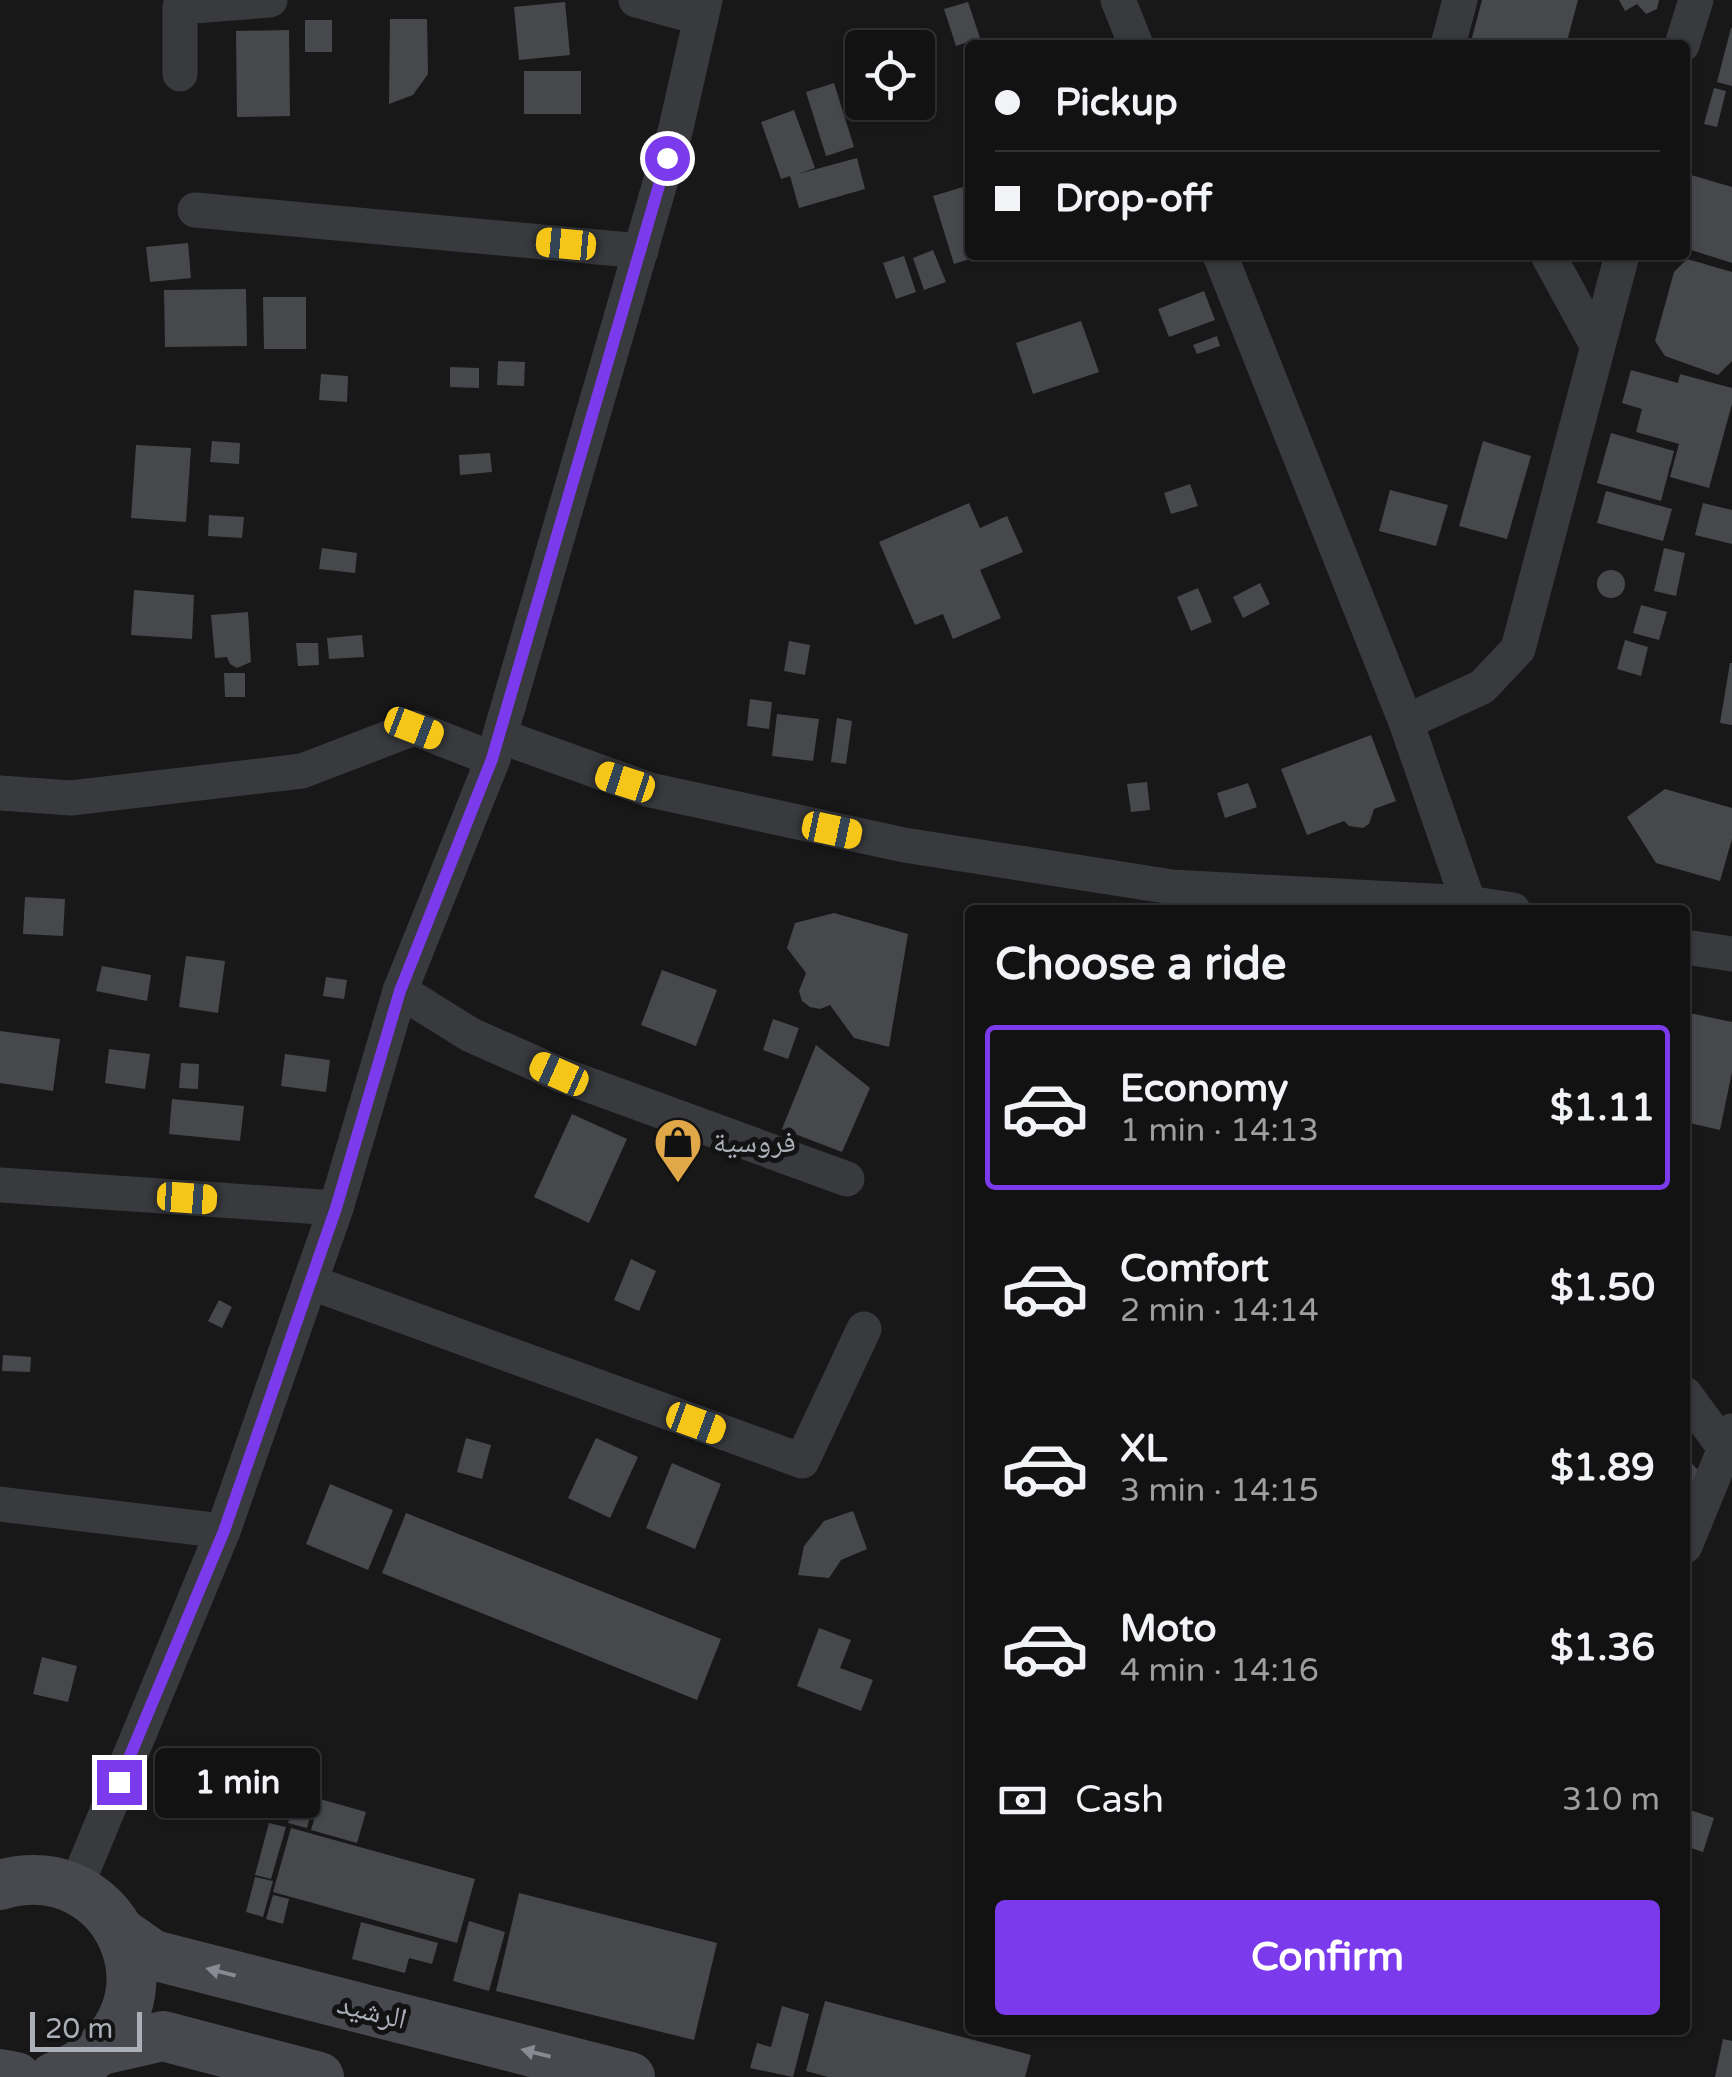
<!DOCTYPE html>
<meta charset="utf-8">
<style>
body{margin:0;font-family:"Varela Round","Noto Naskh Arabic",sans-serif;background:#1b1b1c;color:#f1f3f6;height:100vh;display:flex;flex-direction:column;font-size:38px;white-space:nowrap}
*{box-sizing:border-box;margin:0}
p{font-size:32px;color:#9c9ea0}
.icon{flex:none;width:55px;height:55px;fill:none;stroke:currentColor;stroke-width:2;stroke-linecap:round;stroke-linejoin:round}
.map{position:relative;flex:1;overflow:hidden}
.sheet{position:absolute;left:965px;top:905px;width:725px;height:1130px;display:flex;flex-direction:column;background:#121213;border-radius:10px;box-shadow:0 2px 8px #0004,0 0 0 2px #313233}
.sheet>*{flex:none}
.top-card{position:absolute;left:965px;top:40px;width:725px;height:220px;border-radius:10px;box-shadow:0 2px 8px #0004,0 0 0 2px #313233;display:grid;align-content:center;height:220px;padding:0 30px;background:#121213}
.fabs{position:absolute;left:845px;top:30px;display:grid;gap:20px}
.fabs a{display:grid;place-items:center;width:90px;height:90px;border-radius:10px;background:#121213;box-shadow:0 2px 8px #0004,0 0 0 2px #313233;font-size:50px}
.scale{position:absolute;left:30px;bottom:25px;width:112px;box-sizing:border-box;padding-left:10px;border:5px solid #abafb8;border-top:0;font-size:28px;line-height:35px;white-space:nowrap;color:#abafb8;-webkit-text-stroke:8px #131314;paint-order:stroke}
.end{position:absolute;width:45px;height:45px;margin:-22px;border:12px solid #7c3aed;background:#fff;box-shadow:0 0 0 5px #fff}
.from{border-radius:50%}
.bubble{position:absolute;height:70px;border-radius:10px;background:#121213;box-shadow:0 2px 8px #0004,0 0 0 2px #313233;font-size:32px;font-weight:800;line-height:70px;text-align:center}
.car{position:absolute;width:30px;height:60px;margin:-30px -15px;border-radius:12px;box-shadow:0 0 8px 2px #0007;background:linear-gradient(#f5c518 24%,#345 0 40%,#f5c518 0 76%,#345 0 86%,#f5c518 0)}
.top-card b{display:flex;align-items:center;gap:35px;height:95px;font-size:38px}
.top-card b+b{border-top:2px solid #313233}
.top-card i{width:25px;height:25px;background:#f1f3f6}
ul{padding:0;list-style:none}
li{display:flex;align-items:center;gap:30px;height:165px;margin:0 20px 15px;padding:0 10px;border:5px solid transparent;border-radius:10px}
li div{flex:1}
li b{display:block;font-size:38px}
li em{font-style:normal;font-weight:800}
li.active{border-color:#7c3aed}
li>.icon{width:90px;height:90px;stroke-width:1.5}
h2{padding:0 30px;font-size:45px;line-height:120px}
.pay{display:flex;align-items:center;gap:25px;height:110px;padding:0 30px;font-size:38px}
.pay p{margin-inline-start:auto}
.cta{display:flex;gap:20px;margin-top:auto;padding:20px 30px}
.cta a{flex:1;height:115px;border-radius:10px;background:#7c3aed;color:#fff;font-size:40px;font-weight:800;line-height:115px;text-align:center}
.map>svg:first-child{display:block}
</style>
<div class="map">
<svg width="1732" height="2077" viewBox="0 0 1732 2077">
<rect width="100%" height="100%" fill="#181819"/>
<g fill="#47484c">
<polygon points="1482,0 1578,0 1566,45 1470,45"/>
<polygon points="1619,0 1659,0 1657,9 1646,14 1637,4 1625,11"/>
<polygon points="565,2 570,55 519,60 514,7"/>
<polygon points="968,2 980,38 956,46 944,9"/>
<polygon points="390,19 427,19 428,74 413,95 389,104"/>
<rect x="305" y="20" width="27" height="32"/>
<polygon points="1731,28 1732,28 1732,86 1717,82"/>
<polygon points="289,30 290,116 237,117 236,31"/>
<rect x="524" y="71" width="57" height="43"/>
<polygon points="834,83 854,147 826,156 806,92"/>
<polygon points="1714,88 1726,91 1717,127 1704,124"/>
<polygon points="794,110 815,168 798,174 857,158 865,189 799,208 790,176 781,179 761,122"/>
<polygon points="1691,175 1732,187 1732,263 1685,248 1685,194"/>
<polygon points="970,185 970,255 979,256 954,264 933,196"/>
<polygon points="188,243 191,278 150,282 146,247"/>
<polygon points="933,250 946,282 924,290 913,258"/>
<polygon points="904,256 916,292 896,299 883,263"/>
<polygon points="1687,259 1732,272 1732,361 1718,375 1665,356 1655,341 1674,272"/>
<polygon points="246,289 247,346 165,347 164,290"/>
<polygon points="1204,291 1215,320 1169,337 1158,309"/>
<polygon points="263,297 306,297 306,349 264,349"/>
<polygon points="1081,321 1099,372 1033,394 1016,343"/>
<polygon points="1217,336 1220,346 1197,354 1193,345"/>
<polygon points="498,361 525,362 524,386 497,385"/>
<polygon points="450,367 479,368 479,388 450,387"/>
<polygon points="1631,370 1678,383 1680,374 1732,388 1732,404 1709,488 1670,477 1679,444 1636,432 1642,409 1622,403"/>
<polygon points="321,374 348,376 347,402 319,400"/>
<polygon points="1611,433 1674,451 1661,501 1597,483"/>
<polygon points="212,441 240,443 239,464 210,462"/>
<polygon points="1483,441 1531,456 1507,539 1459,526"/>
<polygon points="136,445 191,448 186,522 131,518"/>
<polygon points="490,453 492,472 460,475 459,455"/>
<polygon points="1190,484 1198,506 1171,514 1164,493"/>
<polygon points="1390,490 1448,505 1436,546 1379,531"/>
<polygon points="1606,491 1672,509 1663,541 1597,523"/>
<polygon points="969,503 980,528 1007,516 1023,552 980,570 1001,618 953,639 943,614 915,625 879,542"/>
<polygon points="1703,503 1732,510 1732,544 1695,535"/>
<polygon points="209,515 244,517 242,538 208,536"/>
<polygon points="322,548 357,553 355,573 319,569"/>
<polygon points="1664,548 1685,553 1676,596 1654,591"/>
<circle cx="1611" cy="584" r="14"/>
<polygon points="1260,583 1270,604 1243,618 1233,597"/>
<polygon points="1198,588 1212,622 1191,631 1177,597"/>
<polygon points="134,590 194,595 192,639 131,635"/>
<polygon points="1641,605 1667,612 1659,640 1633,633"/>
<polygon points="248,612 251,662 237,668 230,664 227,657 215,658 211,615"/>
<polygon points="362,635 364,657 329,659 327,638"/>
<polygon points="1625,640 1648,647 1641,676 1617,669"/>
<polygon points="789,641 810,645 805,675 784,671"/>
<polygon points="296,643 318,643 319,665 298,666"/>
<polygon points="1730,663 1732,663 1732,725 1720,723"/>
<polygon points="224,673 245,673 245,697 225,697"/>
<polygon points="750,699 772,702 769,729 747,726"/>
<polygon points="777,714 819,719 813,761 772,756"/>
<polygon points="837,718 852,721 846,764 831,762"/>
<polygon points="1371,735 1396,801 1374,809 1369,824 1363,828 1349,826 1344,821 1307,835 1281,769"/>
<polygon points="1147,782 1150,810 1131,812 1127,784"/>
<polygon points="1248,783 1257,807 1225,818 1217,793"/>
<polygon points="1665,789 1732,808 1732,839 1720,881 1656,863 1627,817"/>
<polygon points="25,897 65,899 63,936 23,934"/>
<polygon points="834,913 908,934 889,1047 854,1038 830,1005 820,1009 810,1007 802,1001 799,991 806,973 787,948 795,923"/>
<polygon points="186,956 225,961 218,1013 179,1007"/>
<polygon points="102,966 151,975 147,1001 96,991"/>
<polygon points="662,970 717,990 696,1046 641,1025"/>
<polygon points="326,977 347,980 344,999 323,996"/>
<polygon points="1685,1012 1732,1022 1732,1072 1720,1130 1685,1122"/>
<polygon points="773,1019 799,1028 788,1059 763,1050"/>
<polygon points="0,1031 60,1039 53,1091 0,1083"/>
<polygon points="816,1045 870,1088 842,1152 782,1129"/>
<polygon points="109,1049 150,1054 145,1089 105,1083"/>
<polygon points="285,1054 330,1060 326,1092 281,1086"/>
<polygon points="181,1063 199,1064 198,1089 179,1088"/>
<polygon points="172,1099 244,1106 240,1141 169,1134"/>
<polygon points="572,1114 627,1139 589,1223 534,1197"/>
<polygon points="631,1259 656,1271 639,1311 614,1300"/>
<polygon points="219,1300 232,1307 222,1328 208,1321"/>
<polygon points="3,1355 31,1357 30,1372 2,1371"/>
<polygon points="466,1438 491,1445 482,1479 457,1472"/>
<polygon points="596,1438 638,1457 610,1518 568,1498"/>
<polygon points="1685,1456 1709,1482 1685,1503"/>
<polygon points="672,1463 721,1484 695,1549 646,1528"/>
<polygon points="330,1484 393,1510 368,1570 306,1544"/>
<polygon points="853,1511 867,1549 841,1560 829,1578 798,1575 804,1546 824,1521"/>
<polygon points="406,1513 721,1639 697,1700 382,1573"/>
<polygon points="819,1628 851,1640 840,1668 873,1680 861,1711 797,1686"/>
<polygon points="42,1657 77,1666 68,1702 33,1694"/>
<polygon points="320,1799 366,1812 357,1843 311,1830"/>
<polygon points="294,1805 312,1809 307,1828 288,1823"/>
<polygon points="1690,1810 1714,1818 1703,1852 1685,1846 1685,1825"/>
<polygon points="269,1823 286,1827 271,1879 255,1875"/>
<polygon points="291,1828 475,1879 457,1943 273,1892"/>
<polygon points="255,1877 273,1881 263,1917 246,1912"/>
<polygon points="519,1893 717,1943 694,2040 496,1991"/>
<polygon points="273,1895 289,1899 283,1924 266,1919"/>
<polygon points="469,1921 505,1932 489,1991 453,1981"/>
<polygon points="361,1922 438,1943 432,1964 409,1958 405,1973 352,1959"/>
<polygon points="825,2001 1031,2055 1025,2077 828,2077 806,2071"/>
<polygon points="782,2006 809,2014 793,2077 750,2068 757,2043 771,2047"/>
<polygon points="1723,2039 1732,2041 1732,2077 1715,2077"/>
</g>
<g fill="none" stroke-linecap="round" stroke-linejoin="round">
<g stroke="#393a3e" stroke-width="35">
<polyline points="636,0 701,18"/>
<polyline points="1118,0 1136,45"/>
<polyline points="1448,45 1460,0"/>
<polyline points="1682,45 1696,0"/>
<polyline points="180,74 180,7 270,0"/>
<polyline points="195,210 641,251"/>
<polyline points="1220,255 1406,722 1471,910"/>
<polyline points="1548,255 1596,343"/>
<polyline points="1406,722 1482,687 1518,649 1622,255"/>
<polyline points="500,736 650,790 904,845 1172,887 1468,903 1513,910"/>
<polyline points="0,793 71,798 302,771 414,728 493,759"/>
<polyline points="1685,947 1732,954"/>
<polyline points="400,991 471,1035 559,1074 847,1179"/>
<polyline points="0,1185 336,1208"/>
<polyline points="310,1282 802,1461 864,1329"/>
<polyline points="1685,1394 1732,1458"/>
<polyline points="0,1504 223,1531"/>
<polyline points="1685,1546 1732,1431"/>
<polyline points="75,1889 223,1531 336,1208 400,991 493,759 676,128 705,0"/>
</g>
<g stroke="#47494e" stroke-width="50">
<path d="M0 1885C123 1848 195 2023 54 2077"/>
<polyline points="120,1932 153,1955 630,2077"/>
<polyline points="102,2050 163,2036 319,2077"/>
<polyline points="0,2074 16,2077"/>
</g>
</g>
<defs><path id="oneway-solid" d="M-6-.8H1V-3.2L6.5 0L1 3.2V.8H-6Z" transform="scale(2.5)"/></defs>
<g fill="#888b93">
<use href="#oneway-solid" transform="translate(221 1972) rotate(-166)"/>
<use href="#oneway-solid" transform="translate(536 2053) rotate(-166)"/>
</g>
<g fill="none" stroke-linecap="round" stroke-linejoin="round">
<polyline stroke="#7c3aed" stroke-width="12" points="119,1782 224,1531 336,1208 400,991 492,759 667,158"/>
</g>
<defs>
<g id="shop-pin" transform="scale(2.5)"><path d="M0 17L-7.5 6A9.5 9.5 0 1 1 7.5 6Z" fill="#e1a848" stroke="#131314"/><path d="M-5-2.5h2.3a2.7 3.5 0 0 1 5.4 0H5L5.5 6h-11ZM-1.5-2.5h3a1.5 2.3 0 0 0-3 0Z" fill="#111"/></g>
</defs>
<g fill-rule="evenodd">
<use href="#shop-pin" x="678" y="1142"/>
</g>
<g text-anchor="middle" stroke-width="10" stroke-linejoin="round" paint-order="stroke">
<g font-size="30" fill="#abafb8" stroke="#131314" text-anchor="start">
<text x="713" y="1152">فروسية</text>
</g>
<g font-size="30" fill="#abafb8" stroke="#131314">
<text transform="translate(372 2011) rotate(14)" y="10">الرشيد</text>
</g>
</g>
</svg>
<div class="fabs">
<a><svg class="icon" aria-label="locate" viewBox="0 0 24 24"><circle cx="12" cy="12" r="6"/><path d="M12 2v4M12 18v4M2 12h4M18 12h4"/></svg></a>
</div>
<div class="scale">20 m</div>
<i class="end from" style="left:667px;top:158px"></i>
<i class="end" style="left:119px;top:1782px"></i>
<div class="bubble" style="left:155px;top:1748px;width:165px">1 min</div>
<i class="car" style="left:566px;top:244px;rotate:275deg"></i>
<i class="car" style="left:414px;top:728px;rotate:111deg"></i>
<i class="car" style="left:625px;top:782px;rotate:288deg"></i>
<i class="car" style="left:832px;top:830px;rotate:102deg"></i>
<i class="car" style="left:559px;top:1074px;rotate:294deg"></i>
<i class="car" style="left:187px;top:1198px;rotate:94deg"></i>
<i class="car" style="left:696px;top:1423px;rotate:110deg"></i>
<div class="top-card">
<b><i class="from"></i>Pickup</b>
<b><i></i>Drop-off</b>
</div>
<section class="sheet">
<h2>Choose a ride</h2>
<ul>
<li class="active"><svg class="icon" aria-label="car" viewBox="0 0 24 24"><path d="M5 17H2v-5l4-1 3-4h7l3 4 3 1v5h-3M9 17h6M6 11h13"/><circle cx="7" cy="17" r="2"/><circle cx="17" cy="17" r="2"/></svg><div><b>Economy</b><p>1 min · 14:13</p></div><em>$1.11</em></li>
<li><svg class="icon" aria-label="car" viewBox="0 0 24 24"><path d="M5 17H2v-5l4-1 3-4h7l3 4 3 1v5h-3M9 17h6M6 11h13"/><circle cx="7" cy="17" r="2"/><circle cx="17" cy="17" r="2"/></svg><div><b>Comfort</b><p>2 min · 14:14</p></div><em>$1.50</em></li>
<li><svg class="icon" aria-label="car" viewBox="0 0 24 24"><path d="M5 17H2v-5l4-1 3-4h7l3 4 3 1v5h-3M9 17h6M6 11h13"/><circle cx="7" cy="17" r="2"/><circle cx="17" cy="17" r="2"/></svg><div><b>XL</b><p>3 min · 14:15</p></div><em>$1.89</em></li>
<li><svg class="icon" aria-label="car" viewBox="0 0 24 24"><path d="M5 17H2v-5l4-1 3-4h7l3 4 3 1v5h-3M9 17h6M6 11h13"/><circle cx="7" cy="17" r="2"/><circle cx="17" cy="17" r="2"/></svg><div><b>Moto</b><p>4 min · 14:16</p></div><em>$1.36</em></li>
</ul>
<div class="pay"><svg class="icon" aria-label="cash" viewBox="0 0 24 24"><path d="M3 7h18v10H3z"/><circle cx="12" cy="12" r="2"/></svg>Cash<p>310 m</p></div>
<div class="cta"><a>Confirm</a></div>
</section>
</div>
